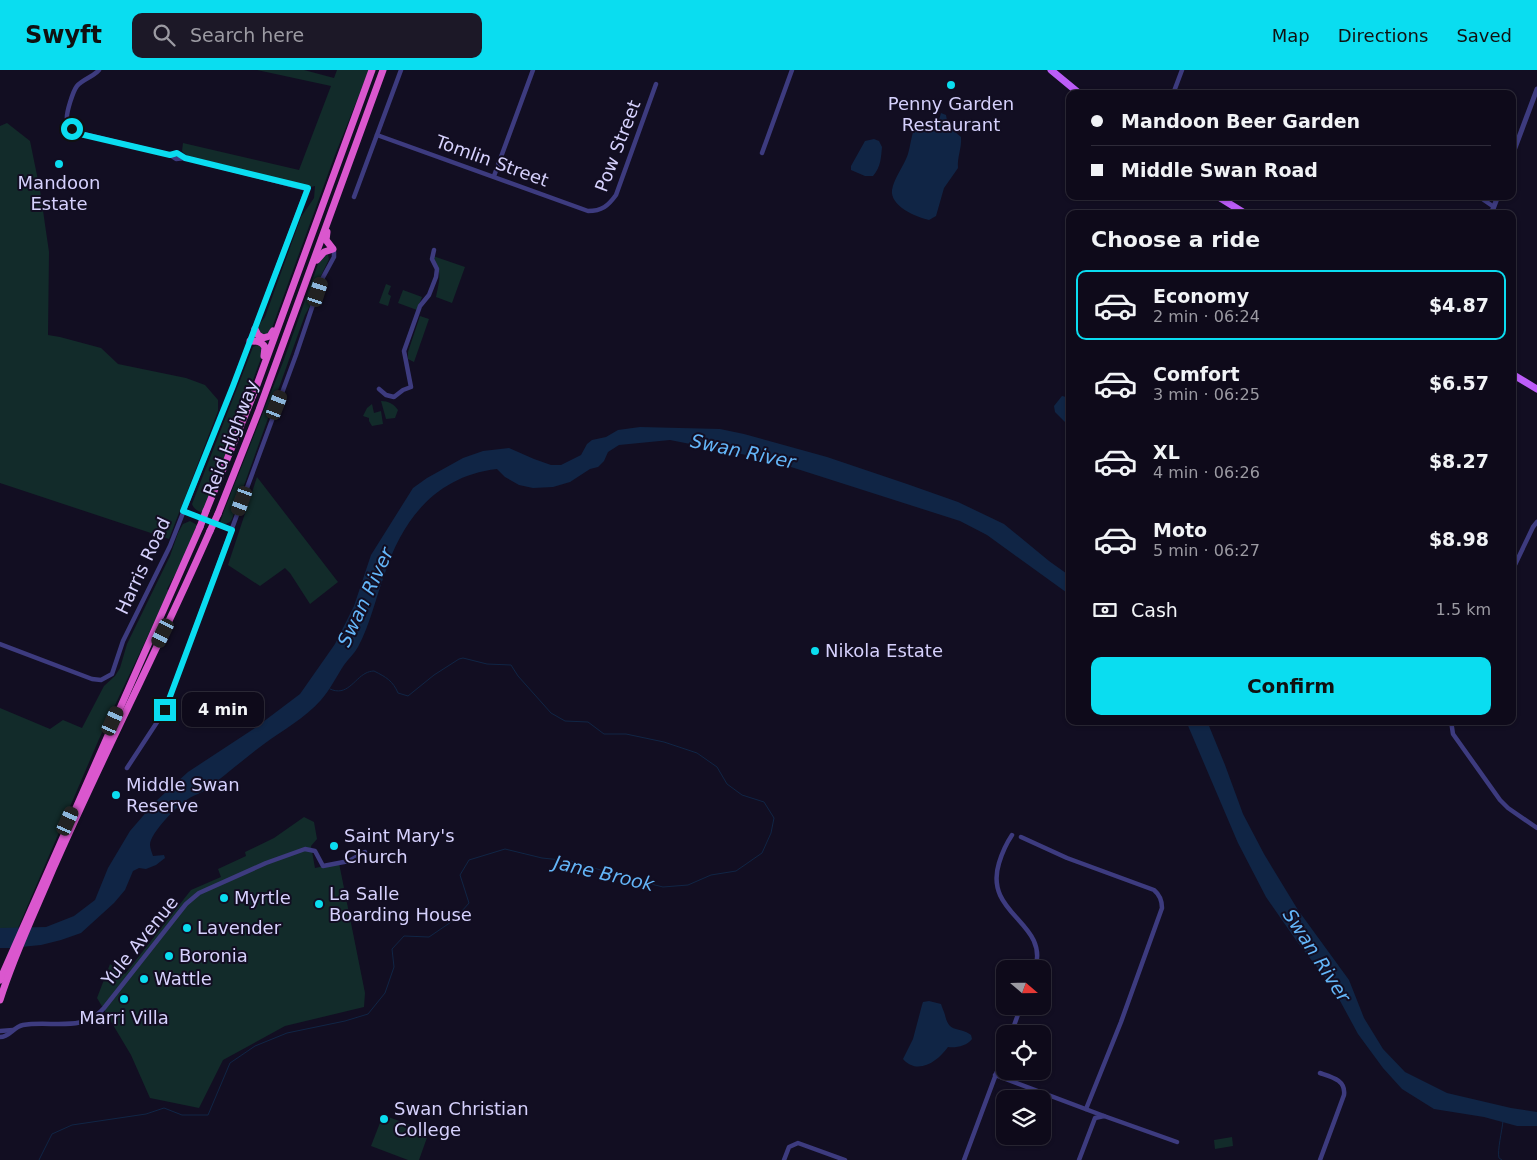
<!DOCTYPE html>
<meta charset="utf-8">
<style>
body{margin:0;font-family:"DejaVu Sans",sans-serif;background:#1c1827;color:#f1f3f6;height:100vh;display:flex;flex-direction:column;font-size:19px;white-space:nowrap}
*{box-sizing:border-box;margin:0}
p{font-size:16px;color:#9b9aa2}
.icon{flex:none;width:28px;height:28px;fill:none;stroke:currentColor;stroke-width:2;stroke-linecap:round;stroke-linejoin:round}
.map{position:relative;flex:1;overflow:hidden}
.panel{position:absolute;left:1066px;top:140px;width:450px;height:515px;display:flex;flex-direction:column;background:#0e0a1a;border-radius:10px;box-shadow:0 1px 4px #0004,0 0 0 1px #2e2b39}
.panel>*{flex:none}
.banner{position:absolute;left:1066px;top:20px;width:450px;height:110px;border-radius:10px;box-shadow:0 1px 4px #0004,0 0 0 1px #2e2b39;display:grid;align-content:center;height:110px;padding:0 25px;background:#0e0a1a}
.needle{width:32px;rotate:110deg}
.tools{position:absolute;left:996px;top:890px;display:grid;gap:10px}
.tools a{display:grid;place-items:center;width:55px;height:55px;border-radius:10px;background:#0e0a1a;box-shadow:0 1px 4px #0004,0 0 0 1px #2e2b39;font-size:25px}
.end{position:absolute;width:22px;height:22px;margin:-11px;border:6px solid #0addf0;background:#111;box-shadow:0 0 0 2px #111}
.from{border-radius:50%}
.bubble{position:absolute;height:35px;border-radius:10px;background:#0e0a1a;box-shadow:0 1px 4px #0004,0 0 0 1px #2e2b39;font-size:16px;font-weight:700;line-height:35px;text-align:center}
.car{position:absolute;width:15px;height:30px;margin:-15px -8px;border-radius:6px;box-shadow:0 0 4px 1px #0007;background:linear-gradient(#222 24%,#8ab4d8 0 40%,#222 0 76%,#8ab4d8 0 86%,#222 0)}
.banner b{display:flex;align-items:center;gap:18px;height:48px;font-size:19px}
.banner b+b{border-top:1px solid #2e2b39}
.banner i{width:12px;height:12px;background:#f1f3f6}
ul{padding:0;list-style:none}
li{display:flex;align-items:center;gap:15px;height:70px;margin:0 10px 8px;padding:0 15px;border:2px solid transparent;border-radius:10px}
li div{flex:1}
li b{display:block;font-size:19px}
li em{font-style:normal;font-weight:700}
li.current{border-color:#0addf0}
li>.icon{width:45px;height:45px;stroke-width:1.5}
h2{padding:0 25px;font-size:22px;line-height:60px}
.pay{display:flex;align-items:center;gap:12px;height:55px;padding:0 25px;font-size:19px}
.pay p{margin-inline-start:auto}
.action{display:flex;gap:10px;margin-top:auto;padding:10px 25px}
.action a{flex:1;height:58px;border-radius:10px;background:#0addf0;color:#111;font-size:20px;font-weight:700;line-height:58px;text-align:center}
header{display:flex;align-items:center;gap:30px;box-sizing:border-box;height:70px;padding:0 25px;background:#0addf0;color:#111}
header strong{font-size:24px}
nav{display:flex;gap:28px;margin-inline-start:auto;font-size:18px}
.search{width:350px;height:45px;background:#1c1827;display:flex;align-items:center;gap:12px;box-sizing:border-box;padding:0 18px;border-radius:10px;color:#9b9aa2;font-size:19px}
.map>svg:first-child{display:block}
</style>
<header>
<strong>Swyft</strong>
<div class="search"><svg class="icon" aria-label="search" viewBox="0 0 24 24"><circle cx="10" cy="10" r="6"/><path d="M15 15l6 6"/></svg>Search here</div>
<nav><a>Map</a><a>Directions</a><a>Saved</a></nav>
</header>
<div class="map">
<svg width="1537" height="1090" viewBox="0 0 1537 1090">
<rect width="100%" height="100%" fill="#120e22"/>
<g fill="#122b2a">
<polygon points="257,0 304,0 334,8 337,0 369,0 335,85 272,258 266,265 262,264 258,260 258,256 265,247 301,147 314,128 315,116 311,117 186,85 182,81 183,73 299,100 331,16"/>
<polygon points="7,53 30,71 40,120 49,182 48,265 60,267 101,278 118,294 186,308 205,315 218,330 218,341 169,469 0,413 0,56"/>
<polygon points="324,185 328,185 329,189 319,210 311,234 305,245 232,449 230,452 223,455 220,453 224,441 283,292 318,194"/>
<path d="M433 186 465 197 452 233 436 227C440 208 442 203 433 186Z"/>
<polygon points="386,214 391,216 388,224 391,226 388,236 379,233"/>
<polygon points="403,220 422,227 417,240 398,233"/>
<polygon points="420,246 429,249 414,292 408,289 408,282"/>
<path d="M257 275 261 276 263 283 233 364 232 373 203 443C197 441 194 439 192 434L253 277Z"/>
<path d="M381 331C388 331 394 334 398 340L395 348 386 349Z"/>
<polygon points="372,334 374,343 381,341 383,354 372,356 369,351 369,348 363,346 367,338"/>
<polygon points="257,407 338,512 310,534 290,503 285,498 260,516 228,495"/>
<polygon points="190,451 197,455 183,490 167,519 169,521 99,669 18,858 0,858 0,638 50,659 63,650 82,658 104,616 115,606 120,598 127,574 170,486 178,463 183,454"/>
<polygon points="304,747 314,752 317,769 311,776 315,798 339,793 365,923 364,937 285,956 223,990 199,1038 150,1028 131,985 97,928 110,894 125,904 191,820 221,807 218,799 246,786 245,782 274,768"/>
<polygon points="383,1045 429,1062 419,1090 408,1090 371,1076"/>
<polygon points="1232,1067 1233,1076 1215,1079 1214,1070"/>
</g>
<g fill="#102545">
<path d="M941 43 946 45 948 56 961 67C962 78 957 87 958 98L944 118 936 146 929 150C916 147 890 136 892 120 894 108 904 96 908 84 910 77 911 69 913 62 922 56 930 56 939 50Z"/>
<path d="M874 69 879 71 882 77C881 87 881 97 873 106H865L851 100V96L865 71Z"/>
<polygon points="1062,326 1070,328 1070,357 1055,342 1054,336"/>
<path d="M640 357 720 359 744 364 827 387 907 414 958 432 1004 454 1049 491 1070 506V525L987 465 960 451 766 389 670 370 619 375 608 382 604 391 598 397 590 399 570 412 553 417 533 418 519 415 505 407 497 399C437 406 403 448 385 503 376 527 370 555 358 577 354 584 348 589 344 595 336 607 330 620 321 630 305 648 283 660 264 674 245 688 227 704 208 718 202 723 194 725 188 729 178 735 150 763 150 775 150 778 152 783 153 786L164 785 165 788 156 795 146 799 139 798 133 801 125 820 114 833 81 863 61 870 41 875 10 878H0V858L46 857 74 846 95 830 108 798 130 761 155 732 188 702 255 658 300 624 335 574 354 536 371 485 413 418 427 408 463 388 483 381 509 378 534 389 551 395H561L581 385 587 374 592 370 606 367 618 360Z"/>
<polygon points="1186,651 1207,651 1225,695 1243,744 1264,784 1298,840 1349,910 1364,948 1383,979 1405,1002 1447,1023 1511,1038 1537,1042 1537,1056 1517,1056 1484,1047 1434,1039 1402,1019 1383,998 1358,964 1332,916 1298,873 1266,827 1238,773"/>
<path d="M929 931 941 934C942 938 944 941 945 945 949 964 959 956 971 965L972 969C967 976 956 978 948 977 938 991 918 1006 903 989L913 969 922 935 923 932Z"/>
</g>
<g fill="none" stroke-linecap="round" stroke-linejoin="round">
<g stroke="#102545" stroke-width="1">
<path d="M39 1090 52 1064 72 1055 146 1044 164 1038 182 1045H208L230 993 255 976 287 963 345 951 368 944 385 923 394 897 392 879 404 866 429 867 454 850 469 833 460 805 469 790 505 779 542 788 571 791 627 808 663 817 688 815 711 805 736 801 762 783 771 763 774 748 764 732 742 725 727 714 717 697 697 683 664 672 626 664H604L588 652 565 651 551 643 518 606 511 595 487 594 463 588 459 589 434 605 408 626 398 623C393 611 386 607 374 601 371 601 368 602 366 603 354 609 347 627 330 619"/>
<path d="M1502 1090 1499 1088C1497 1081 1502 1061 1503 1051"/>
</g>
<g stroke="#3d3b7f" stroke-width="4.5">
<polyline points="1173,24 1182,0"/>
<path d="M377 65 588 141C602 141 608 136 616 125L656 14"/>
<polyline points="762,83 792,0"/>
<polyline points="170,85 177,83 184,88"/>
<polyline points="494,106 533,0"/>
<polyline points="1478,126 1494,137"/>
<polyline points="354,127 401,0"/>
<polyline points="379,319 386,325 394,327 403,320 411,317 404,281 420,236 429,225 436,207 437,199 432,189 434,180"/>
<polyline points="183,441 231,460"/>
<polyline points="1512,501 1533,457 1537,452"/>
<path d="M0 574 92 609 101 610 112 604 123 571 170 476 233 316 307 119 185 88 176 89 170 85 75 62C71 59 68 55 67 49 66 43 73 21 77 16 83 9 93 7 99 0"/>
<polyline points="1451,651 1453,664 1500,730 1508,738 1537,758"/>
<polyline points="127,698 165,640 296,285 321,211 334,187 334,182 333,179"/>
<path d="M1012 765C1006 774 1002 783 999 793 983 845 1050 852 1035 899"/>
<path d="M1021 767 1067 788 1154 820C1160 825 1162 830 1162 838L1121 952 1086 1039"/>
<polyline points="0,961 13,960"/>
<polyline points="1011,964 1021,936"/>
<path d="M0 967C10 967 13 957 23 955 51 950 83 963 104 938L186 834 199 823 266 793 305 779 315 781 323 796 349 791 365 782"/>
<path d="M1320 1003C1332 1007 1346 1010 1344 1025L1320 1090"/>
<polyline points="995,1005 1104,1046"/>
<polyline points="784,1090 789,1077 798,1073 845,1090"/>
<polyline points="964,1090 1005,980"/>
<polyline points="1079,1090 1095,1048 1104,1046 1177,1072"/>
</g>
<g stroke="#3d3b7f" stroke-width="5">
<polyline points="1512,86 1537,19"/>
<polyline points="1491,144 1498,126"/>
</g>
<g stroke="#bc5df8" stroke-width="7">
<polyline points="1051,0 1080,24"/>
<polyline points="1217,126 1246,144"/>
<polyline points="1512,304 1537,319"/>
</g>
<g stroke="#da57ce" stroke-width="7">
<polyline points="317,190 324,182 333,179 326,170 327,162"/>
<polyline points="255,259 258,265 263,268 270,266 273,261"/>
<path d="M250 271C257 271 261 271 265 277L264 286"/>
<polyline points="206,441 254,323 372,0"/>
<polyline points="218,444 259,340 383,0"/>
<polyline points="0,910 200,457"/>
<path d="M0 930C14 885 35 842 53 799 103 685 160 575 210 461"/>
</g>
<g stroke="#da57ce" stroke-width="7">
<polyline points="200,457 206,441"/>
<polyline points="210,461 218,444"/>
</g>
</g>
<g fill="none" stroke-linecap="round" stroke-linejoin="round">
<polyline stroke="#0addf0" stroke-width="6" points="72,59 80,64 170,85 177,83 185,88 308,118 233,316 183,441 232,460 165,640"/>
</g>
<g fill="#0addf0" stroke="#120e22" stroke-width="2">
<circle cx="951" cy="15" r="5"/>
<circle cx="59" cy="94" r="5"/>
<circle cx="815" cy="581" r="5"/>
<circle cx="116" cy="725" r="5"/>
<circle cx="334" cy="776" r="5"/>
<circle cx="224" cy="828" r="5"/>
<circle cx="319" cy="834" r="5"/>
<circle cx="187" cy="858" r="5"/>
<circle cx="169" cy="886" r="5"/>
<circle cx="144" cy="909" r="5"/>
<circle cx="124" cy="929" r="5"/>
<circle cx="384" cy="1049" r="5"/>
</g>
<g text-anchor="middle" stroke-width="4" stroke-linejoin="round" paint-order="stroke">
<g font-size="18" fill="#d6d1fd" stroke="#120e22" text-anchor="start">
<text x="951" y="40" text-anchor="middle">Penny Garden<tspan x="951" dy="21">Restaurant</tspan></text>
<text x="59" y="119" text-anchor="middle">Mandoon<tspan x="59" dy="21">Estate</tspan></text>
<text x="825" y="587">Nikola Estate</text>
<text x="126" y="721">Middle Swan<tspan x="126" dy="21">Reserve</tspan></text>
<text x="344" y="772">Saint Mary's<tspan x="344" dy="21">Church</tspan></text>
<text x="329" y="830">La Salle<tspan x="329" dy="21">Boarding House</tspan></text>
<text x="234" y="834">Myrtle</text>
<text x="197" y="864">Lavender</text>
<text x="179" y="892">Boronia</text>
<text x="154" y="915">Wattle</text>
<text x="124" y="954" text-anchor="middle">Marri Villa</text>
<text x="394" y="1045">Swan Christian<tspan x="394" dy="21">College</tspan></text>
</g>
<g font-size="18" fill="#d6d1fd" stroke="#120e22">
<text transform="translate(618 76) rotate(-69)" y="6">Pow Street</text>
<text transform="translate(492 91) rotate(20)" y="6">Tomlin Street</text>
<text transform="translate(231 368) rotate(-69)" y="6">Reid Highway</text>
<text transform="translate(143 496) rotate(-65)" y="6">Harris Road</text>
<text transform="translate(140 871) rotate(-51)" y="6">Yule Avenue</text>
</g>
<g font-size="19" font-style="italic" fill="#64b6f9" stroke="#120e22">
<text transform="translate(743 381) rotate(12)" y="7">Swan River</text>
<text transform="translate(365 527) rotate(-65)" y="7">Swan River</text>
<text transform="translate(604 803) rotate(13)" y="7">Jane Brook</text>
<text transform="translate(1317 885) rotate(57)" y="7">Swan River</text>
</g>
</g>
</svg>
<div class="tools">
<a><svg class="needle" viewBox="-14 -14 28 28"><path d="M0-13l5 13h-10z" fill="#e53935"/><path d="M0 13l5-13h-10z" fill="#9b9aa2"/></svg></a>
<a><svg class="icon" aria-label="locate" viewBox="0 0 24 24"><circle cx="12" cy="12" r="6"/><path d="M12 2v4M12 18v4M2 12h4M18 12h4"/></svg></a>
<a><svg class="icon" aria-label="layers" viewBox="0 0 24 24"><path d="M12 4l9 5-9 5-9-5zM3 14l9 5 9-5"/></svg></a>
</div>
<i class="end from" style="left:72px;top:59px"></i>
<i class="end" style="left:165px;top:640px"></i>
<div class="bubble" style="left:182px;top:622px;width:82px">4 min</div>
<i class="car" style="left:318px;top:222px;rotate:18deg"></i>
<i class="car" style="left:277px;top:335px;rotate:21deg"></i>
<i class="car" style="left:242px;top:431px;rotate:200deg"></i>
<i class="car" style="left:163px;top:563px;rotate:206deg"></i>
<i class="car" style="left:113px;top:651px;rotate:24deg"></i>
<i class="car" style="left:68px;top:751px;rotate:24deg"></i>
<div class="banner">
<b><i class="from"></i>Mandoon Beer Garden</b>
<b><i></i>Middle Swan Road</b>
</div>
<section class="panel">
<h2>Choose a ride</h2>
<ul>
<li class="current"><svg class="icon" aria-label="car" viewBox="0 0 24 24"><path d="M5 17H2v-5l4-1 3-4h7l3 4 3 1v5h-3M9 17h6M6 11h13"/><circle cx="7" cy="17" r="2"/><circle cx="17" cy="17" r="2"/></svg><div><b>Economy</b><p>2 min · 06:24</p></div><em>$4.87</em></li>
<li><svg class="icon" aria-label="car" viewBox="0 0 24 24"><path d="M5 17H2v-5l4-1 3-4h7l3 4 3 1v5h-3M9 17h6M6 11h13"/><circle cx="7" cy="17" r="2"/><circle cx="17" cy="17" r="2"/></svg><div><b>Comfort</b><p>3 min · 06:25</p></div><em>$6.57</em></li>
<li><svg class="icon" aria-label="car" viewBox="0 0 24 24"><path d="M5 17H2v-5l4-1 3-4h7l3 4 3 1v5h-3M9 17h6M6 11h13"/><circle cx="7" cy="17" r="2"/><circle cx="17" cy="17" r="2"/></svg><div><b>XL</b><p>4 min · 06:26</p></div><em>$8.27</em></li>
<li><svg class="icon" aria-label="car" viewBox="0 0 24 24"><path d="M5 17H2v-5l4-1 3-4h7l3 4 3 1v5h-3M9 17h6M6 11h13"/><circle cx="7" cy="17" r="2"/><circle cx="17" cy="17" r="2"/></svg><div><b>Moto</b><p>5 min · 06:27</p></div><em>$8.98</em></li>
</ul>
<div class="pay"><svg class="icon" aria-label="cash" viewBox="0 0 24 24"><path d="M3 7h18v10H3z"/><circle cx="12" cy="12" r="2"/></svg>Cash<p>1.5 km</p></div>
<div class="action"><a>Confirm</a></div>
</section>
</div>
